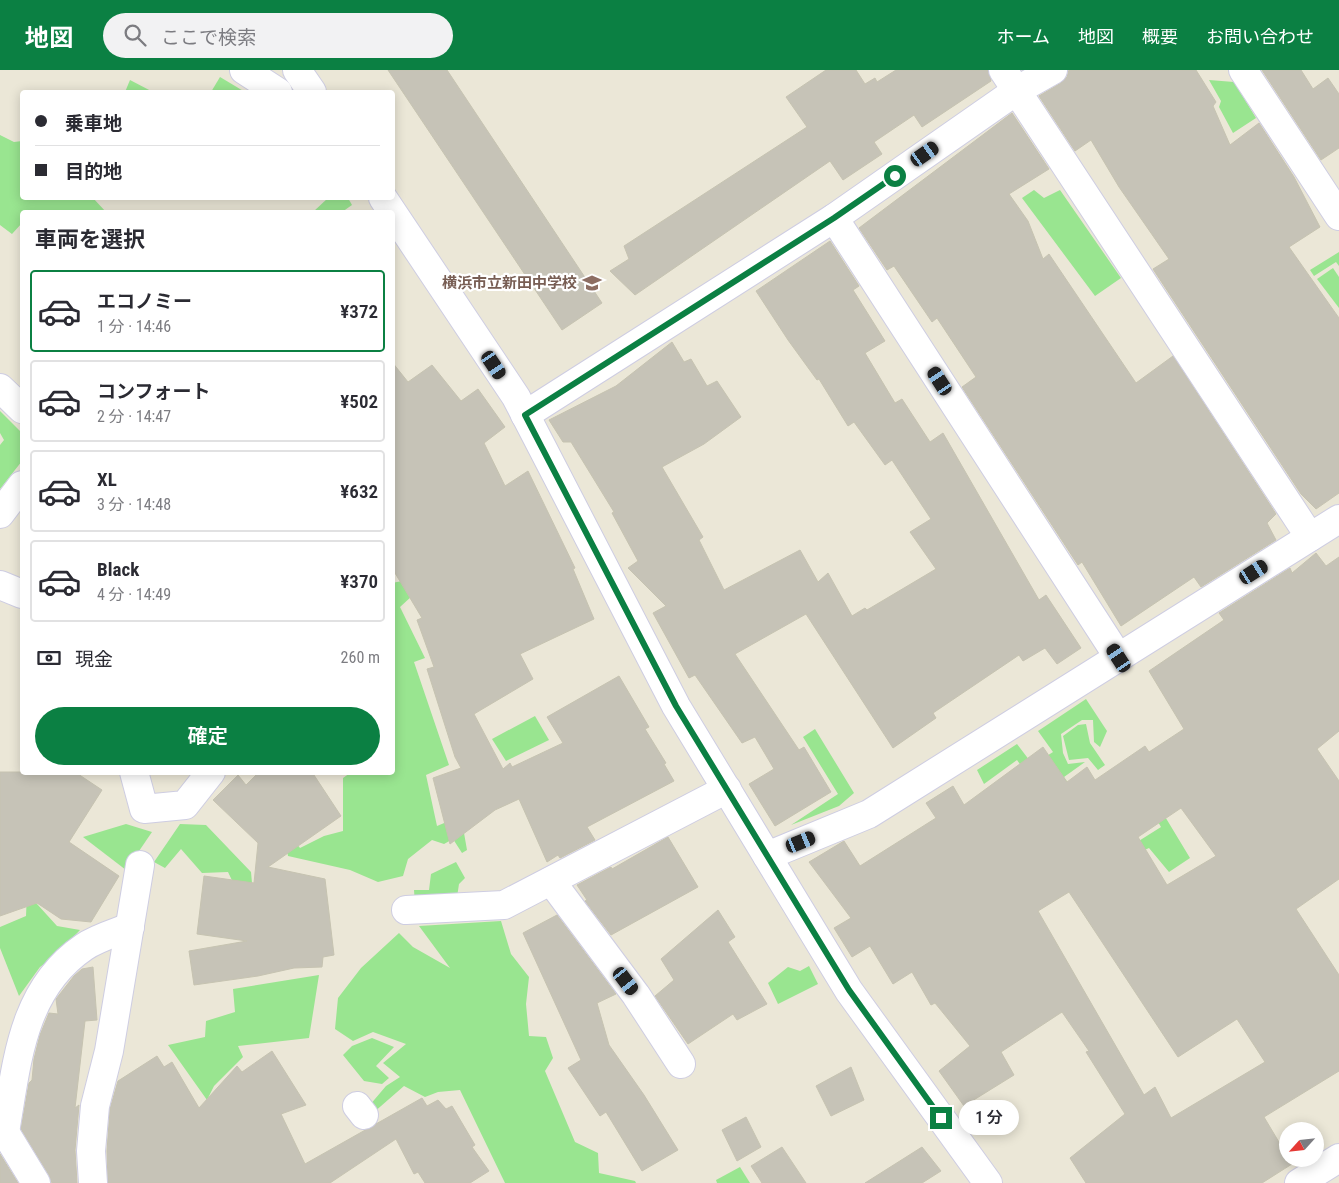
<!DOCTYPE html>
<html lang="ja">
<meta charset="utf-8">
<style>
body{margin:0;font-family:"Roboto Condensed","Noto Sans JP",sans-serif;background:#f2f2f3;color:#2b2b33;height:100vh;display:flex;flex-direction:column;font-size:19px;white-space:nowrap}
*{box-sizing:border-box;margin:0}
p{font-size:16px;color:#7c7c81}
.icon{flex:none;width:28px;height:28px;fill:none;stroke:currentColor;stroke-width:2;stroke-linecap:round;stroke-linejoin:round}
.map{position:relative;flex:1;overflow:hidden}
.details{position:absolute;left:20px;top:140px;width:375px;height:565px;display:flex;flex-direction:column;background:#fff;border-radius:5px;box-shadow:0 2px 12px #0003}
.details>*{flex:none}
.banner{position:absolute;left:20px;top:20px;width:375px;height:110px;border-radius:5px;box-shadow:0 2px 12px #0003;display:grid;align-content:center;height:110px;padding:0 15px;background:#fff}
.needle{width:32px;rotate:243deg}
.controls{position:absolute;left:1279px;top:1052px;display:grid;gap:10px}
.controls a{display:grid;place-items:center;width:45px;height:45px;border-radius:50%;background:#fff;box-shadow:0 2px 12px #0003;font-size:25px}
.end{position:absolute;width:22px;height:22px;margin:-11px;border:6px solid #0b8043;background:#fff;box-shadow:0 0 0 2px #fff}
.from{border-radius:50%}
.bubble{position:absolute;height:35px;border-radius:18px;background:#fff;box-shadow:0 2px 12px #0003;font-size:16px;font-weight:600;line-height:35px;text-align:center}
.car{position:absolute;width:15px;height:30px;margin:-15px -8px;border-radius:6px;box-shadow:0 0 4px 1px #0007;background:linear-gradient(#222 24%,#8ab4d8 0 40%,#222 0 76%,#8ab4d8 0 86%,#222 0)}
.banner b{display:flex;align-items:center;gap:18px;height:48px;font-size:19px}
.banner b+b{border-top:1px solid #e1e1e2}
.banner i{width:12px;height:12px;background:#2b2b33}
ul{padding:0;list-style:none}
li{display:flex;align-items:center;gap:15px;height:82px;margin:0 10px 8px;padding:0 5px;border:2px solid #e1e1e2;border-radius:5px}
li div{flex:1}
li b{display:block;font-size:19px}
li em{font-style:normal;font-weight:600}
li.on{border-color:#0b8043}
li>.icon{width:45px;height:45px;stroke-width:1.5}
h2{padding:0 15px;font-size:22px;line-height:60px}
.pay{display:flex;align-items:center;gap:12px;height:55px;padding:0 15px;font-size:19px}
.pay p{margin-inline-start:auto}
.button{display:flex;gap:10px;margin-top:auto;padding:10px 15px}
.button a{flex:1;height:58px;border-radius:30px;background:#0b8043;color:#fff;font-size:20px;font-weight:600;line-height:58px;text-align:center}
header{display:flex;align-items:center;gap:30px;box-sizing:border-box;height:70px;padding:0 25px;background:#0b8043;color:#fff}
header strong{font-size:24px}
nav{display:flex;gap:28px;margin-inline-start:auto;font-size:18px}
.search{width:350px;height:45px;background:#f2f2f3;display:flex;align-items:center;gap:12px;box-sizing:border-box;padding:0 18px;border-radius:28px;color:#7c7c81;font-size:19px}
.map>svg:first-child{display:block}
</style>
<header>
<strong>地図</strong>
<div class="search"><svg class="icon" aria-label="search" viewBox="0 0 24 24"><circle cx="10" cy="10" r="6"/><path d="M15 15l6 6"/></svg>ここで検索</div>
<nav><a>ホーム</a><a>地図</a><a>概要</a><a>お問い合わせ</a></nav>
</header>
<div class="map">
<svg width="1339" height="1113" viewBox="0 0 1339 1113">
<rect width="100%" height="100%" fill="#ebe7d7"/>
<g fill="#99e590">
<polygon points="220,7 245,22 211,22"/>
<polygon points="130,10 153,22 125,22"/>
<polygon points="1209,10 1234,12 1256,48 1233,63 1219,37 1221,31"/>
<polygon points="0,65 14,72 22,71 22,128 93,128 106,142 22,142 22,153 12,164 0,155"/>
<polygon points="1034,120 1044,128 1060,120 1121,208 1095,226 1022,128"/>
<polygon points="328,128 348,128 352,135 342,142 313,142"/>
<polygon points="1339,182 1339,196 1336,192 1314,206 1310,200"/>
<polygon points="1333,198 1339,207 1339,238 1317,209"/>
<polygon points="0,341 22,363 22,391 0,419 0,375 4,370 0,363"/>
<polygon points="402,511 412,526 400,537 425,588 414,592 449,695 426,705 437,756 461,746 467,780 462,783 453,769 444,774 432,770 408,789 403,806 378,812 350,800 288,786 285,771 273,744 300,778 324,766 343,761 343,708 350,703 392,702 392,513"/>
<polygon points="1086,629 1107,661 1100,677 1094,672 1093,650 1082,650 1061,664 1063,683 1068,694 1085,692 1064,707 1115,786 1161,757 1154,745 1161,740 1190,788 1169,802 1149,778 1118,792 1049,736 1017,690 984,714 977,700 1017,674 1033,695 1053,682 1038,661"/>
<polygon points="535,646 549,670 506,691 492,669"/>
<polygon points="1086,654 1090,673 1105,695 1098,700 1088,688 1069,690 1063,666 1078,655"/>
<polygon points="815,659 854,723 839,736 791,755 838,724 803,667"/>
<polygon points="126,754 152,762 126,800 83,767"/>
<polygon points="180,754 206,755 251,802 253,824 239,825 228,802 202,803 181,779 165,798 154,792"/>
<polygon points="456,792 465,808 459,814 457,827 415,834 414,820 429,820 431,804"/>
<polygon points="27,823 57,856 80,860 57,884 40,897 19,926 0,878 0,857 26,846"/>
<polygon points="501,851 511,884 529,907 526,934 529,966 546,967 553,988 545,1001 575,1072 598,1083 599,1103 635,1111 636,1113 505,1113 460,1020 438,1022 425,1027 404,1016 373,1043 369,1036 386,1016 400,1007 383,993 406,974 373,962 353,971 335,959 338,928 361,898 399,863 413,877 450,898 419,856"/>
<polygon points="809,896 818,914 778,934 768,913 788,897 800,901"/>
<polygon points="319,905 309,968 238,976 243,987 214,1016 207,1030 168,975 205,967 206,951 235,942 233,919"/>
<polygon points="372,968 394,977 376,996 389,1008 382,1014 364,1011 343,985 352,976"/>
<polygon points="740,1097 750,1113 717,1113 716,1110"/>
</g>
<g fill="#c6c3b7" stroke="#c6c3b1" fill-rule="evenodd">
<polygon points="388,0 447,0 602,233 562,260"/>
<polygon points="826,0 856,0 865,14 875,8 877,12 896,0 988,0 991,11 922,57 914,45 874,72 882,84 843,110 830,91 635,225 610,201 629,189 624,176 807,57 786,27"/>
<polygon points="1069,0 1196,0 1216,32 1213,36 1230,75 1259,53 1294,107 1320,157 1289,177 1339,248 1339,423 1316,439 1301,424 1153,199 1169,189 1119,117 1091,70 1075,81 1039,26 1061,13 1067,7"/>
<polygon points="1262,0 1301,0 1313,19 1328,8 1339,24 1339,78 1321,90"/>
<polygon points="1012,43 1049,99 1009,124 1028,151 1043,189 1049,184 1136,313 1173,286 1276,444 1267,453 1276,470 1201,517 1194,507 1121,556 1082,492 1078,495 962,317 976,307 937,248 932,252 894,196 887,200 859,158"/>
<polygon points="830,171 859,216 853,220 885,271 865,283 895,333 902,329 930,372 943,363 1039,530 1046,525 1081,578 1057,594 1045,578 1023,591 1019,585 933,643 936,648 893,678 806,544 735,584 799,680 804,677 831,722 775,756 749,714 774,699 755,667 742,673 695,605 689,608 653,543 666,536 628,498 638,491 612,443 614,442 571,372 563,372 549,350 616,316 672,272 684,292 691,289 707,316 717,311 741,347 704,374 662,397 703,467 699,470 724,520 800,480 818,512 828,503 852,546 865,538 867,540 936,499 910,462 931,449 892,390 885,395 854,352 848,356 819,309 817,310 788,270 756,221"/>
<polygon points="392,292 408,312 432,295 461,331 478,319 505,357 484,373 505,416 528,401 575,498 573,499 594,549 520,584 533,609 474,644 503,699 510,693 512,697 563,673 547,647 619,606 649,657 645,659 666,693 664,694 674,711 587,757 595,770 560,788 558,785 547,792 519,729 495,740 450,774 433,708 461,698 455,687 427,599 434,597 417,550 422,548 392,498"/>
<path d="M1316 483 1326 496 1339 487V661L1317 679 1339 711V809L1296 839 1339 905V1001L1264 1047 1292 1094 1262 1113H1086L1070 1088 1125 1044 1086 982 1089 981 1062 942 1001 982 1014 1005 964 1036 939 1001 970 976 935 933 931 935 912 902 893 914 870 876 852 887 834 858 851 848 809 792 844 771 860 796 936 748 926 733 953 716 964 735 1043 677 1067 712 1087 697 1095 710 1145 676 1149 682 1184 659 1149 601 1224 550 1219 543 1290 498 1292 503ZM1181 738 1216 786 1167 815 1138 767ZM1069 822 1178 987 1237 949 1265 992 1171 1048 1155 1017 1144 1025 1038 841Z"/>
<polygon points="0,702 75,702 102,720 69,772 119,806 91,852 61,849 37,833 0,846"/>
<polygon points="259,702 312,702 341,746 268,797 325,809 334,885 323,887 322,897 294,898 258,906 194,915 189,881 247,871 197,864 204,806 254,813 258,773 213,730 238,705 246,715"/>
<polygon points="668,767 698,817 611,865 585,831 587,830 577,815 611,797 612,799"/>
<polygon points="718,840 735,867 728,872 767,934 737,950 733,944 688,974 655,926 674,910 661,889"/>
<polygon points="557,845 616,924 597,933 609,975 644,1025 678,1080 642,1101 606,1042 600,1046 568,998 581,990 523,863"/>
<polygon points="93,897 97,950 85,951 75,1038 79,1035 75,1080 77,1113 52,1113 49,1105 21,1059 29,1013 32,1010 34,989 40,965 49,943 58,944 56,929 74,906 82,899"/>
<polygon points="272,981 306,1035 281,1044 305,1094 422,1028 427,1036 438,1030 446,1039 452,1036 475,1075 472,1077 489,1101 470,1113 425,1113 418,1102 414,1104 396,1069 330,1113 108,1113 107,1081 110,1039 118,1011 157,986 164,997 172,992 199,1038 237,996 242,1002"/>
<polygon points="851,997 864,1030 831,1046 816,1016"/>
<polygon points="746,1047 761,1077 737,1091 722,1060"/>
<polygon points="782,1077 806,1113 762,1113 751,1096"/>
<polygon points="922,1077 941,1101 922,1113 865,1113"/>
<polygon points="0,1084 18,1113 0,1113"/>
</g>
<g fill="none" stroke-linecap="round" stroke-linejoin="round">
<g stroke="#cecde2" stroke-width="30">
<g id="street">
<polyline points="244,0 278,22"/>
<polyline points="1003,0 1310,467"/>
<polyline points="1243,0 1339,146"/>
<polyline points="834,148 1119,588"/>
<polyline points="0,318 22,339"/>
<polyline points="525,345 834,148 1016,21 1053,0"/>
<polyline points="0,444 22,415"/>
<polyline points="0,515 22,524"/>
<polyline points="134,702 144,739 185,735 211,702"/>
<polyline points="767,786 869,744 1339,449"/>
<polyline points="551,811 636,925 681,994"/>
<polyline points="406,840 504,835 727,719"/>
<polyline points="357,1036 364,1045"/>
<polyline points="5,1062 36,1113"/>
<path d="M0 1067 5 1062C17 994 21 920 84 877 97 868 115 863 130 857"/>
<polyline points="93,1113 91,1081 95,1036 109,981 140,795"/>
<polyline points="1299,1113 1339,1088"/>
</g>
</g>
<g stroke="#cecde2" stroke-width="30">
<g id="secondary">
<polyline points="297,0 312,22"/>
<polyline points="383,128 516,327 676,636 849,921 988,1113"/>
</g>
</g>
<use href="#street" stroke="#fff" stroke-width="28"/>
<use href="#secondary" stroke="#fff" stroke-width="28"/>
</g>
<g fill="none" stroke-linecap="round" stroke-linejoin="round">
<polyline stroke="#0b8043" stroke-width="6" points="895,106 834,148 525,345 676,636 849,920 941,1048"/>
</g>
<defs>
<g id="school-bare" transform="scale(1.5)"><path d="M0-5L7-2L0 1L-7-2ZM-4 1L0 2.5L4 1V4Q0 6-4 4Z" fill="#8d6e63" stroke="#fff" stroke-width="2.5" paint-order="stroke"/></g>
</defs>
<g fill-rule="evenodd">
<use href="#school-bare" x="592" y="213"/>
</g>
<g text-anchor="middle" stroke-width="4.5" stroke-linejoin="round" paint-order="stroke">
<g font-size="15" font-weight="bold" fill="#785e54" stroke="#fff" text-anchor="end">
<text x="577" y="218">横浜市立新田中学校</text>
</g>
</g>
</svg>
<div class="controls">
<a><svg class="needle" viewBox="-14 -14 28 28"><path d="M0-13l5 13h-10z" fill="#e53935"/><path d="M0 13l5-13h-10z" fill="#7c7c81"/></svg></a>
</div>
<i class="end from" style="left:895px;top:106px"></i>
<i class="end" style="left:941px;top:1048px"></i>
<div class="bubble" style="left:959px;top:1030px;width:60px">1 分</div>
<i class="car" style="left:925px;top:84px;rotate:55deg"></i>
<i class="car" style="left:494px;top:295px;rotate:146deg"></i>
<i class="car" style="left:940px;top:311px;rotate:327deg"></i>
<i class="car" style="left:1254px;top:502px;rotate:58deg"></i>
<i class="car" style="left:1119px;top:588px;rotate:327deg"></i>
<i class="car" style="left:801px;top:772px;rotate:68deg"></i>
<i class="car" style="left:626px;top:911px;rotate:143deg"></i>
<div class="banner">
<b><i class="from"></i>乗車地</b>
<b><i></i>目的地</b>
</div>
<section class="details">
<h2>車両を選択</h2>
<ul>
<li class="on"><svg class="icon" aria-label="car" viewBox="0 0 24 24"><path d="M5 17H2v-5l4-1 3-4h7l3 4 3 1v5h-3M9 17h6M6 11h13"/><circle cx="7" cy="17" r="2"/><circle cx="17" cy="17" r="2"/></svg><div><b>エコノミー</b><p>1 分 · 14:46</p></div><em>¥372</em></li>
<li><svg class="icon" aria-label="car" viewBox="0 0 24 24"><path d="M5 17H2v-5l4-1 3-4h7l3 4 3 1v5h-3M9 17h6M6 11h13"/><circle cx="7" cy="17" r="2"/><circle cx="17" cy="17" r="2"/></svg><div><b>コンフォート</b><p>2 分 · 14:47</p></div><em>¥502</em></li>
<li><svg class="icon" aria-label="car" viewBox="0 0 24 24"><path d="M5 17H2v-5l4-1 3-4h7l3 4 3 1v5h-3M9 17h6M6 11h13"/><circle cx="7" cy="17" r="2"/><circle cx="17" cy="17" r="2"/></svg><div><b>XL</b><p>3 分 · 14:48</p></div><em>¥632</em></li>
<li><svg class="icon" aria-label="car" viewBox="0 0 24 24"><path d="M5 17H2v-5l4-1 3-4h7l3 4 3 1v5h-3M9 17h6M6 11h13"/><circle cx="7" cy="17" r="2"/><circle cx="17" cy="17" r="2"/></svg><div><b>Black</b><p>4 分 · 14:49</p></div><em>¥370</em></li>
</ul>
<div class="pay"><svg class="icon" aria-label="cash" viewBox="0 0 24 24"><path d="M3 7h18v10H3z"/><circle cx="12" cy="12" r="2"/></svg>現金<p>260 m</p></div>
<div class="button"><a>確定</a></div>
</section>
</div>
